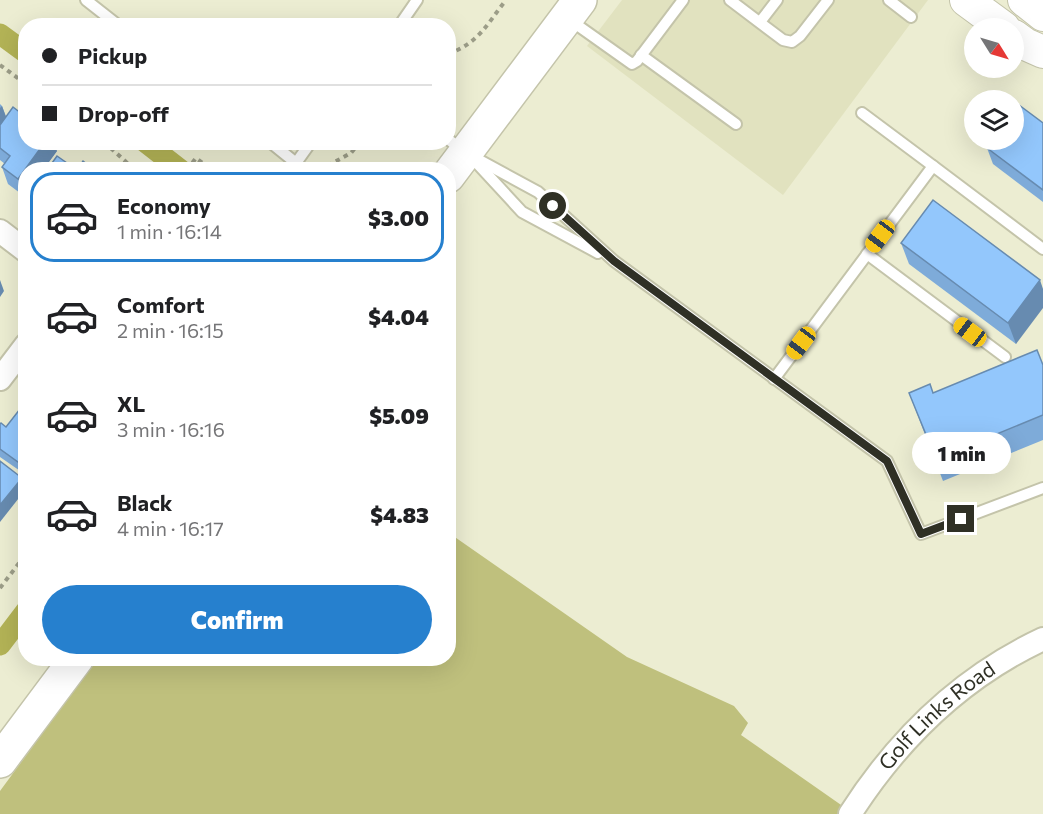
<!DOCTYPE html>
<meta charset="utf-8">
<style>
body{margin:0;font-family:Commissioner,sans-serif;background:#f2f2f2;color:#202124;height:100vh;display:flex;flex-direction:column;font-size:22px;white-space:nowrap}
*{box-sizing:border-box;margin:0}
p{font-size:20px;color:#757577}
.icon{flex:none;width:33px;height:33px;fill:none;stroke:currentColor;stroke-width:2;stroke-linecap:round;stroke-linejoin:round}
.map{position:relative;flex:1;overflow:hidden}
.drawer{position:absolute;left:18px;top:162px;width:438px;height:504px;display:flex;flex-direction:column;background:#fff;border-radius:24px;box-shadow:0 6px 24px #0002}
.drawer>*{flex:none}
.guide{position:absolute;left:18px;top:18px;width:438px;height:132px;border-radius:24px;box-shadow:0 6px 24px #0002;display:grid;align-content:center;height:132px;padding:0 24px;background:#fff}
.needle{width:39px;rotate:127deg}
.fabs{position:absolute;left:964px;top:18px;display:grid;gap:12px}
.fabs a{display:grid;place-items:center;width:60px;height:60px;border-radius:50%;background:#fff;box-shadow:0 6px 24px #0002;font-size:30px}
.end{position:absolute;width:27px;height:27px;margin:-14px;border:8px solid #2f3025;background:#fff;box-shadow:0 0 0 3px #fff}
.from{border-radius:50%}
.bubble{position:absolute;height:42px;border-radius:21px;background:#fff;box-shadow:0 6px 24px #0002;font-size:20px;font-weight:800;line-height:42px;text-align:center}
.car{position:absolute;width:18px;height:36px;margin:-18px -9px;border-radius:8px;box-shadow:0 0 4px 2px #0007;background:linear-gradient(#f5c518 24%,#345 0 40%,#f5c518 0 76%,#345 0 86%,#f5c518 0)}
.guide b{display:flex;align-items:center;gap:21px;height:57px;font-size:22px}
.guide b+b{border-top:2px solid #e0e0e0}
.guide i{width:15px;height:15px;background:#202124}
ul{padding:10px 0 0;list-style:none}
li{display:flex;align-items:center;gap:18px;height:90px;margin:0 12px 9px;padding:0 12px;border:3px solid transparent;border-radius:24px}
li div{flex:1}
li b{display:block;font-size:22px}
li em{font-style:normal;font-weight:800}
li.selected{border-color:#2680ce}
li>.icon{width:54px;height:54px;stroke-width:1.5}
.cta{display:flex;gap:12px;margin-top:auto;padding:12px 24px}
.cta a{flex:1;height:69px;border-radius:36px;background:#2680ce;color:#fff;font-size:24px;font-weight:800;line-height:69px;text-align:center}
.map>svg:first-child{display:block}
</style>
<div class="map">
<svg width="1043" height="814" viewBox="0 0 1043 814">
<rect width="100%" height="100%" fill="#ecedd2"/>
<polygon fill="#e1e2bf" points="622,0 928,0 783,195 587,46"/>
<polygon fill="#bfc07d" points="449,533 627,657 734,706 748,723 741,735 844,807 839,814 0,814 0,791 97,659 448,658"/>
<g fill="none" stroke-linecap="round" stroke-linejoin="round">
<g stroke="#b3b356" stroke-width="21">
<polyline points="0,34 26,53"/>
<polyline points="145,142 181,170"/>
<polyline points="0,645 26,611"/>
</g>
<g stroke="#c4c4aa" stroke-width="14">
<g id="lane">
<polyline points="86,0 119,26"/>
<polyline points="730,0 783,40 792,42 800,36 828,0"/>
<polyline points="889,0 911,17"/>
<polyline points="570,20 632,64 637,61 683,0"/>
<polyline points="760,22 777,0"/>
<polyline points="399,26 417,0"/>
<polyline points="641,55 736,124"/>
<polyline points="862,113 933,166"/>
<polyline points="448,139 463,151"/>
<polyline points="270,142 296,163 311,142"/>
<polyline points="468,154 538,192 614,261 887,461 921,534 1043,488"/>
<polyline points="475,161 522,212 598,253"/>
<polyline points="867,254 1005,357"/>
<polyline points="774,379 933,166 1043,249"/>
</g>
</g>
<g stroke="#c4c4aa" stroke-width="26">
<g id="street">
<polyline points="0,231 26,251"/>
<polyline points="0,379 26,345"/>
<path id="s1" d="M850 814C898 739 962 677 1043 639"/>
</g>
</g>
<g stroke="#c4c4aa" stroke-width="34">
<g id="secondary">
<polyline points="966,0 1004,28"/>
<polyline points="1024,0 1043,15"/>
<polyline points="1014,36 1025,44 1043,52"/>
</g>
</g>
<g stroke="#c4c4aa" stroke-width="36">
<g id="primary">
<polyline points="448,176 580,0"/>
<polyline points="0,761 77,658"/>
</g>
</g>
<g stroke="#9c9d88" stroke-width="4" stroke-dasharray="4.5 4.5" stroke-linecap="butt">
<path d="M448 54C479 43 487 24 506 0"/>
<polyline points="0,65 26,84"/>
<polyline points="104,142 135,170"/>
<polyline points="187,170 196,158 212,170"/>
<polyline points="320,170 351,153 360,142"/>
<polyline points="0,588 26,554"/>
</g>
<use href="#lane" stroke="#fff" stroke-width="10"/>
<use href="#street" stroke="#fff" stroke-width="22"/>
<use href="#secondary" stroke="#fff" stroke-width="32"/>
<use href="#primary" stroke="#fff" stroke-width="33"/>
</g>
<g fill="#7eabd9">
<polygon points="0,104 2,106 6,117 57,151 43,170 26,170 26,194 24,196 8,184 2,167 5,164 0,160"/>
<polygon points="1043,123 1043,202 993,164 987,148"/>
<polygon points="901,243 1040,280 1016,344 909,264"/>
<polygon points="1043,365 1043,440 943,481 909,393 933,393"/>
<polygon points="26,413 26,475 0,457 0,424 6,427"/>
</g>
<g fill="#678bb0">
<polygon points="2,106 8,122 0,132 0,108"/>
<polygon points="45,142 53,142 57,151 43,170 26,170 26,190 25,189 26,194 24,196 18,179"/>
<polygon points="0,280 4,291 0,297"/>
<polygon points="1040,280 1043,289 1043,308 1016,344 1008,323"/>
<polygon points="22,478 26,489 0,522 0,505"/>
</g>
<g fill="#93c7fc" stroke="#678bb0" stroke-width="1.5">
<polygon points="1019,105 1043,123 1043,190 987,148 994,140 1014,140 1014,113"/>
<polygon points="13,107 26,117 26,142 45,142 18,179 2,167 10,156 0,148 0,125"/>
<polygon points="57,156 77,170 47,170"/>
<polygon points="83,161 94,170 77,170"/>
<polygon points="933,200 1040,280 1008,323 901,243"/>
<polygon points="1037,350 1043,365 1043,415 936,459 909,393 930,384 933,393"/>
<polygon points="20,409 26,413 25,467 0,449 0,424 1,423 6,427"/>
<polygon points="0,461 22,478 0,505"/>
</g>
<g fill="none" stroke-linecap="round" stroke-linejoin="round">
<polyline stroke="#2f3025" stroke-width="8" points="553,206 614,261 887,461 921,534 961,519"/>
</g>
<g text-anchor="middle" stroke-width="4.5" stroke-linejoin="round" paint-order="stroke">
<g font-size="21" fill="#2f3025" stroke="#f9fadf">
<text dy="7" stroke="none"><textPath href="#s1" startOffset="132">Golf Links Road</textPath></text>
</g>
</g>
</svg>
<div class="fabs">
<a><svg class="needle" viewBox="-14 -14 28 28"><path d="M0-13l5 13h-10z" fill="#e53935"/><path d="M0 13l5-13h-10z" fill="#757577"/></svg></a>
<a><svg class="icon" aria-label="layers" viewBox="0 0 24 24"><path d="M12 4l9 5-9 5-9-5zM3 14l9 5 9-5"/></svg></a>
</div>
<i class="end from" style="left:553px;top:206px"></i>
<i class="end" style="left:961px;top:519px"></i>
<div class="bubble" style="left:912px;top:432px;width:99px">1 min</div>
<i class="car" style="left:880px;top:236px;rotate:217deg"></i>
<i class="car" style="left:970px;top:332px;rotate:307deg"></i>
<i class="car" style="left:801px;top:343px;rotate:217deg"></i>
<div class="guide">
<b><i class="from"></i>Pickup</b>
<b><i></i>Drop-off</b>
</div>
<section class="drawer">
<ul>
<li class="selected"><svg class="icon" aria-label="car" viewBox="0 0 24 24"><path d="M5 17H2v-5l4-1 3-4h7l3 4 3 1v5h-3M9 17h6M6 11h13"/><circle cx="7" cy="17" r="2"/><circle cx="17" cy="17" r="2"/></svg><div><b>Economy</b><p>1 min · 16:14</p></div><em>$3.00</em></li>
<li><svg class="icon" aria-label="car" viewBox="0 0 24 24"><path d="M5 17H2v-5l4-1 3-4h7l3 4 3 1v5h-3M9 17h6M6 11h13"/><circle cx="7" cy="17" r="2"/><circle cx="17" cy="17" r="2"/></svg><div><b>Comfort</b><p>2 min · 16:15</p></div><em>$4.04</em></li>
<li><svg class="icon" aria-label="car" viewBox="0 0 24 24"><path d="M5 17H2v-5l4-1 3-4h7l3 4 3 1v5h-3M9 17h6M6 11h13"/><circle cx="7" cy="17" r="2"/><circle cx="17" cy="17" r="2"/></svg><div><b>XL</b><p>3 min · 16:16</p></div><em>$5.09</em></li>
<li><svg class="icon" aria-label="car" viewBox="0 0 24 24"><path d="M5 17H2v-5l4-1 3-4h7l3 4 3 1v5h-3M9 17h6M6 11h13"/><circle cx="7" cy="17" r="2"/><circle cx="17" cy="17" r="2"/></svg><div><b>Black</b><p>4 min · 16:17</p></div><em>$4.83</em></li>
</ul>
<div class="cta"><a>Confirm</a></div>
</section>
</div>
